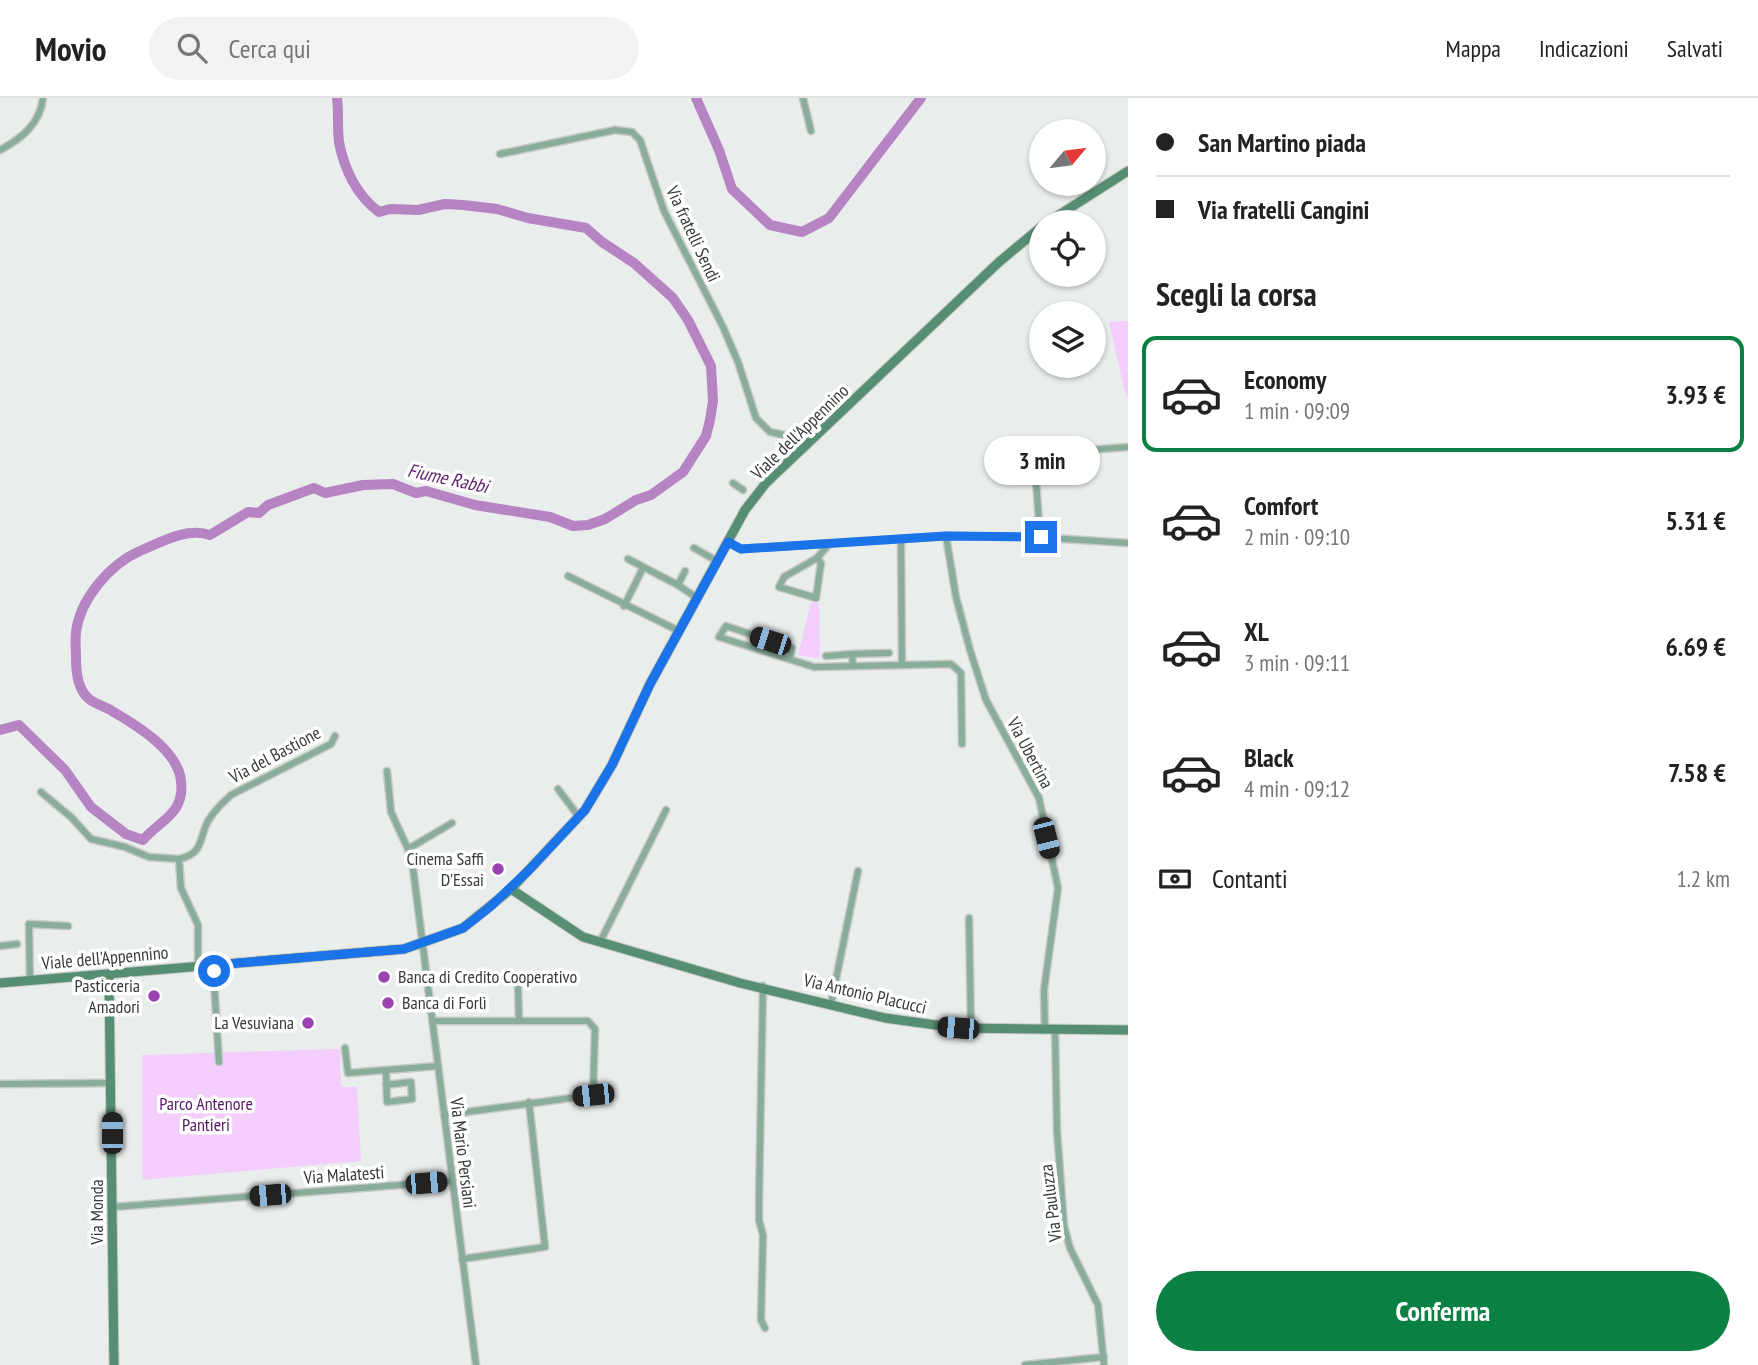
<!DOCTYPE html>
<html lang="it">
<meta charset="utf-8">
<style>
body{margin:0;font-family:"PT Sans Narrow",sans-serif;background:#f2f2f2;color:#222;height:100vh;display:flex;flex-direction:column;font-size:26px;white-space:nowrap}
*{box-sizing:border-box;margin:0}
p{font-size:23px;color:#767676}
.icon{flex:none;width:38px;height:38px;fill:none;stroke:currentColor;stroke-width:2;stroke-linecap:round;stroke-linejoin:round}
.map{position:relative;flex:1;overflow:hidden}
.drawer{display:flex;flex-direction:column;background:#fff;width:630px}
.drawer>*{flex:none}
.guide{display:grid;align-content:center;height:154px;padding:0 28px;background:#fff}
.needle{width:46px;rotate:61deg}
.buttons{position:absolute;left:1029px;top:21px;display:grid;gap:14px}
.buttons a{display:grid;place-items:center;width:77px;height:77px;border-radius:50%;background:#fff;box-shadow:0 2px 5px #0004;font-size:35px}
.end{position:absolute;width:32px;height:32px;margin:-16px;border:9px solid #1a73e8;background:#fff;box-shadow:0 0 0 4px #fff}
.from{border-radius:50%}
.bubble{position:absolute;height:49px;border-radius:24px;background:#fff;box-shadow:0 2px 5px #0004;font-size:23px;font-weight:800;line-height:49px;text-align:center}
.car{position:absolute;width:21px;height:42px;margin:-21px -10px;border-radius:9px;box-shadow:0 0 5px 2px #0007;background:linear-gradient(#222 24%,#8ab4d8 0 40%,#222 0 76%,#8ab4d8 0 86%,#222 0)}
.guide b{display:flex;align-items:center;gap:24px;height:66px;font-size:26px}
.guide b+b{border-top:2px solid #e0e0e0}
.guide i{width:18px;height:18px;background:#222}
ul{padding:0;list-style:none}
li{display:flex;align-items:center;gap:21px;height:116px;margin:0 14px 10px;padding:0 14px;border:4px solid transparent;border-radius:14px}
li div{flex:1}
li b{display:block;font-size:26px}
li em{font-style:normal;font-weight:800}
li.on{border-color:#0b8043}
li>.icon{width:63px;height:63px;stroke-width:1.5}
h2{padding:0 28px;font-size:32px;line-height:84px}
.pay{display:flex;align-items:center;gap:18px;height:77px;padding:0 28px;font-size:26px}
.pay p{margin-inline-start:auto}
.action{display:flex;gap:14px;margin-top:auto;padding:14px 28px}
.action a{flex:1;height:80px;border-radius:42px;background:#0b8043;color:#fff;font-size:28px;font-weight:800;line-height:80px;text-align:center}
header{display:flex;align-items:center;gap:42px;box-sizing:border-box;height:98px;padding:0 35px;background:#fff;border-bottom:2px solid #e0e0e0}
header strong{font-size:33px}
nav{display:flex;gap:38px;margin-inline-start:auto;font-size:24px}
.search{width:490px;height:63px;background:#f2f2f2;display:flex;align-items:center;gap:18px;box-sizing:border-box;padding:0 24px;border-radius:38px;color:#767676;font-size:26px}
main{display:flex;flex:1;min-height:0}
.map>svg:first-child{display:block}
</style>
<header>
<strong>Movio</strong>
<div class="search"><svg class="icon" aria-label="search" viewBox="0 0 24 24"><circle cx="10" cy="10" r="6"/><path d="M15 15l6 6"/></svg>Cerca qui</div>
<nav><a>Mappa</a><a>Indicazioni</a><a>Salvati</a></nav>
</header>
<main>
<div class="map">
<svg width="1128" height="1267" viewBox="0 0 1128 1267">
<rect width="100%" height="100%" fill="#e9edeb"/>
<g fill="#f3cefc">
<polygon points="1128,223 1128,299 1126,299 1109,224"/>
<polygon points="811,504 819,506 820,561 798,557"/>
<polygon points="340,951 341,989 357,989 361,1063 142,1082 142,957"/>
</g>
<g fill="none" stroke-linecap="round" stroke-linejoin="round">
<g stroke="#b683c3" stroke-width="10">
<polyline points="696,0 719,52 732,91 770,127 802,134 829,120 921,0"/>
<path d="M0 632 19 627 65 672 91 709 126 736 143 742C160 722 185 716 181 683 178 652 136 627 112 613 105 608 94 606 88 600 78 591 76 574 76 561 76 552 75 543 76 534 80 501 110 466 140 453 161 444 187 429 210 437L248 414 259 415 268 407 314 390 325 395 363 387 393 386 416 395 426 393 475 407 550 419 573 428 588 427 605 421 636 402 651 397 683 374 706 338 710 322 713 303 711 268 688 222 673 200 634 165 602 144 586 130 528 120 497 111 463 107 445 106 418 112 390 111 379 114C357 98 344 71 339 44 337 30 339 14 337 0"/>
</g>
<g stroke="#c6c9c7" stroke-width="9">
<g id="street">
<polyline points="803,0 811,33"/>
<path d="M0 52C21 41 40 26 43 0"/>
<polyline points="500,56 615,32 632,34 640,42 664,113 723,229 738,264 756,320 770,334 794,339 804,351"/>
<polyline points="733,385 743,392"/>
<polyline points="946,438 956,499 970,552 986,602 1039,700 1058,790 1044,892 1045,932"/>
<polyline points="1040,439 1035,367 1039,358 1047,355 1128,349"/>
<polyline points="901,441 902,566"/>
<polyline points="728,444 741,451 946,438 1034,439 1128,445"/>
<polyline points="694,450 717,463"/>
<polyline points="817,460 821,465 816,500 779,489 784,479 817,460 830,445"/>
<polyline points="628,461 678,487 697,500"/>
<polyline points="568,478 679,533"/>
<polyline points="678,487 685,473"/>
<polyline points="624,508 643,470"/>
<polyline points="852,556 889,555"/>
<polyline points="826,558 852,556 853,568"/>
<polyline points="790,561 792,550 726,528 719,539 814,569 951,566 961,575 962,646"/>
<polyline points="387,673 391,714 408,751"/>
<polyline points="558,691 579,719"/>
<polyline points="41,694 72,720 91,741 125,749 149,759 179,761"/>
<polyline points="452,725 408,751 413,770 476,1267"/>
<polyline points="969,820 971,930"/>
<polyline points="600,844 666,712"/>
<polyline points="0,848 17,846"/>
<polyline points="213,867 219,964"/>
<path d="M198 868V827L181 790 179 761C204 755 198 743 208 723 214 713 222 705 231 697L331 646 335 638"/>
<polyline points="30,882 29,826 68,828"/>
<polyline points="518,888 519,923"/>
<polyline points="763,888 759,1102 759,1122 763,1137 761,1222 765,1230"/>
<polyline points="831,906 858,773"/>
<polyline points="433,923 588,923 595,931 593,997 444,1017"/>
<polyline points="1055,932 1057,1033 1064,1128 1070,1150 1098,1207 1104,1267"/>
<polyline points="345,950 348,975 438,968"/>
<polyline points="386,973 387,1004 412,1001 411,984 386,987"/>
<polyline points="0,986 112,985"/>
<polyline points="113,1109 452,1083"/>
<polyline points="462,1161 545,1149 529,1004"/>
<polyline points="1025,1267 1104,1259"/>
</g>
</g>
<g stroke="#c6c9c7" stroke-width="11">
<g id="secondary">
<polyline points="1048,124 1128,73"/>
<polyline points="511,791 583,839 740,885 885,920 958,930 1128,932"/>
<polyline points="109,876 114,1267"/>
<polyline points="0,885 404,851 463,830 511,791 585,712 612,667 650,586 745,412 766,385 999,164 1041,129"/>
</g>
</g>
<use href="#street" stroke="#89ad9a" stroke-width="6"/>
<use href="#secondary" stroke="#568e73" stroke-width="9"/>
</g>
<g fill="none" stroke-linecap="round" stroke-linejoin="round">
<polyline stroke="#1a73e8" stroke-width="9" points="214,873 214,867 404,851 463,830 490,809 531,770 585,712 612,667 650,586 728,444 741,451 946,438 1041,439"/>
</g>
<g fill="#9a42af" stroke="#fff" stroke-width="2.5">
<circle cx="498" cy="771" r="7"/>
<circle cx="384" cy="879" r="7"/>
<circle cx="154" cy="898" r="7"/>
<circle cx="388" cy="905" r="7"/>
<circle cx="308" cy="925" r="7"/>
</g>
<g text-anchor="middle" stroke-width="7" stroke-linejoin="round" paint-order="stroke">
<g font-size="18" fill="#383a39" stroke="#fff">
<text transform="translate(693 136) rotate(65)" y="6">Via fratelli Sendi</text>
<text transform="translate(800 334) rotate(-44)" y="6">Viale dell'Appennino</text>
<text transform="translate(1030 655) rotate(62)" y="6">Via Ubertina</text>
<text transform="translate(275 657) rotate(-28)" y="6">Via del Bastione</text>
<text transform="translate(105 860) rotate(-5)" y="6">Viale dell'Appennino</text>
<text transform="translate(865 896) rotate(13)" y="6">Via Antonio Placucci</text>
<text transform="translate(463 1055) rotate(83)" y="6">Via Mario Persiani</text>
<text transform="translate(344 1077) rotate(-4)" y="6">Via Malatesti</text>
<text transform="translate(1051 1105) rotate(-97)" y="6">Via Pauluzza</text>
<text transform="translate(97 1114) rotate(-90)" y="6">Via Monda</text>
</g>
<g font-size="18" fill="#383a39" stroke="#fff" text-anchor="end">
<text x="484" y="767">Cinema Saffi<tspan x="484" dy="21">D'Essai</tspan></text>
<text x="398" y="885" text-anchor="start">Banca di Credito Cooperativo</text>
<text x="140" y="894">Pasticceria<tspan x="140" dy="21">Amadori</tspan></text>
<text x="402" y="911" text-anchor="start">Banca di Forlì</text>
<text x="294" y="931">La Vesuviana</text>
</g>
<g font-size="18" fill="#561765" stroke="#fff">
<text x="206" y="1012">Parco Antenore<tspan x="206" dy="21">Pantieri</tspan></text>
</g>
<g font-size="19" font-style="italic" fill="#612370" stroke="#fff">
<text transform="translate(448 380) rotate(12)" y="7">Fiume Rabbi</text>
</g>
</g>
</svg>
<div class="buttons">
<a><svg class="needle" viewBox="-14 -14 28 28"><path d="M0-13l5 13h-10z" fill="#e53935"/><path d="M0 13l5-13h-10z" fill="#767676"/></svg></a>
<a><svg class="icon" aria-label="locate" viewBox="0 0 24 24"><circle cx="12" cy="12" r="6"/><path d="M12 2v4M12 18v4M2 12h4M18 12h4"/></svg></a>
<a><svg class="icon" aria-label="layers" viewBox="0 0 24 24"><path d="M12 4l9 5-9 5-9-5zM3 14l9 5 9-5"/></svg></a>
</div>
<i class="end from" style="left:214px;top:873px"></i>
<i class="end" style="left:1041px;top:439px"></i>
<div class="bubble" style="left:984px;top:338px;width:116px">3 min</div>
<i class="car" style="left:770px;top:543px;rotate:288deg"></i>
<i class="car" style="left:1046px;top:740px;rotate:166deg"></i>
<i class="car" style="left:958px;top:930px;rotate:275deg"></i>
<i class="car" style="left:593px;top:997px;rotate:264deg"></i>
<i class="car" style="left:112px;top:1035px;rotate:0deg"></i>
<i class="car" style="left:426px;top:1085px;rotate:85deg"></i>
<i class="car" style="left:270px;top:1097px;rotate:265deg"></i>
</div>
<section class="drawer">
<div class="guide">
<b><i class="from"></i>San Martino piada</b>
<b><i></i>Via fratelli Cangini</b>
</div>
<h2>Scegli la corsa</h2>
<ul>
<li class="on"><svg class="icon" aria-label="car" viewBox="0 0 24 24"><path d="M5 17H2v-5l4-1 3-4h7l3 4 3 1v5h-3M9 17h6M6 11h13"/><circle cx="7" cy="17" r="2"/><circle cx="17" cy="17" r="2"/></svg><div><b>Economy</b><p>1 min · 09:09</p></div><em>3.93 €</em></li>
<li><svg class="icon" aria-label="car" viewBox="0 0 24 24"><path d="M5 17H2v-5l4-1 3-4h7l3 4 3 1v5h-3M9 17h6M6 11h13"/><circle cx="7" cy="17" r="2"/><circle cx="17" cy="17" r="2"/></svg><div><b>Comfort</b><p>2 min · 09:10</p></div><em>5.31 €</em></li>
<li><svg class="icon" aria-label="car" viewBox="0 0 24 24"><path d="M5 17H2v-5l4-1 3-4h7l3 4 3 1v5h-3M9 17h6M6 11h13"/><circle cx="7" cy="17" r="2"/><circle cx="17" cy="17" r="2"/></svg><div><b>XL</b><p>3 min · 09:11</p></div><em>6.69 €</em></li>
<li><svg class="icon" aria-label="car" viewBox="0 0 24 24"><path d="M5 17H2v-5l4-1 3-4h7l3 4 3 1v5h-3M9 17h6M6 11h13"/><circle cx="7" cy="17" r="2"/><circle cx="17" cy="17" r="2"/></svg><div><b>Black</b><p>4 min · 09:12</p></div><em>7.58 €</em></li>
</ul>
<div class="pay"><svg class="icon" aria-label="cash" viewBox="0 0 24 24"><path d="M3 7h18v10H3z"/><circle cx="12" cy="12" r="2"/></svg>Contanti<p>1.2 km</p></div>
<div class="action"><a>Conferma</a></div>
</section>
</main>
